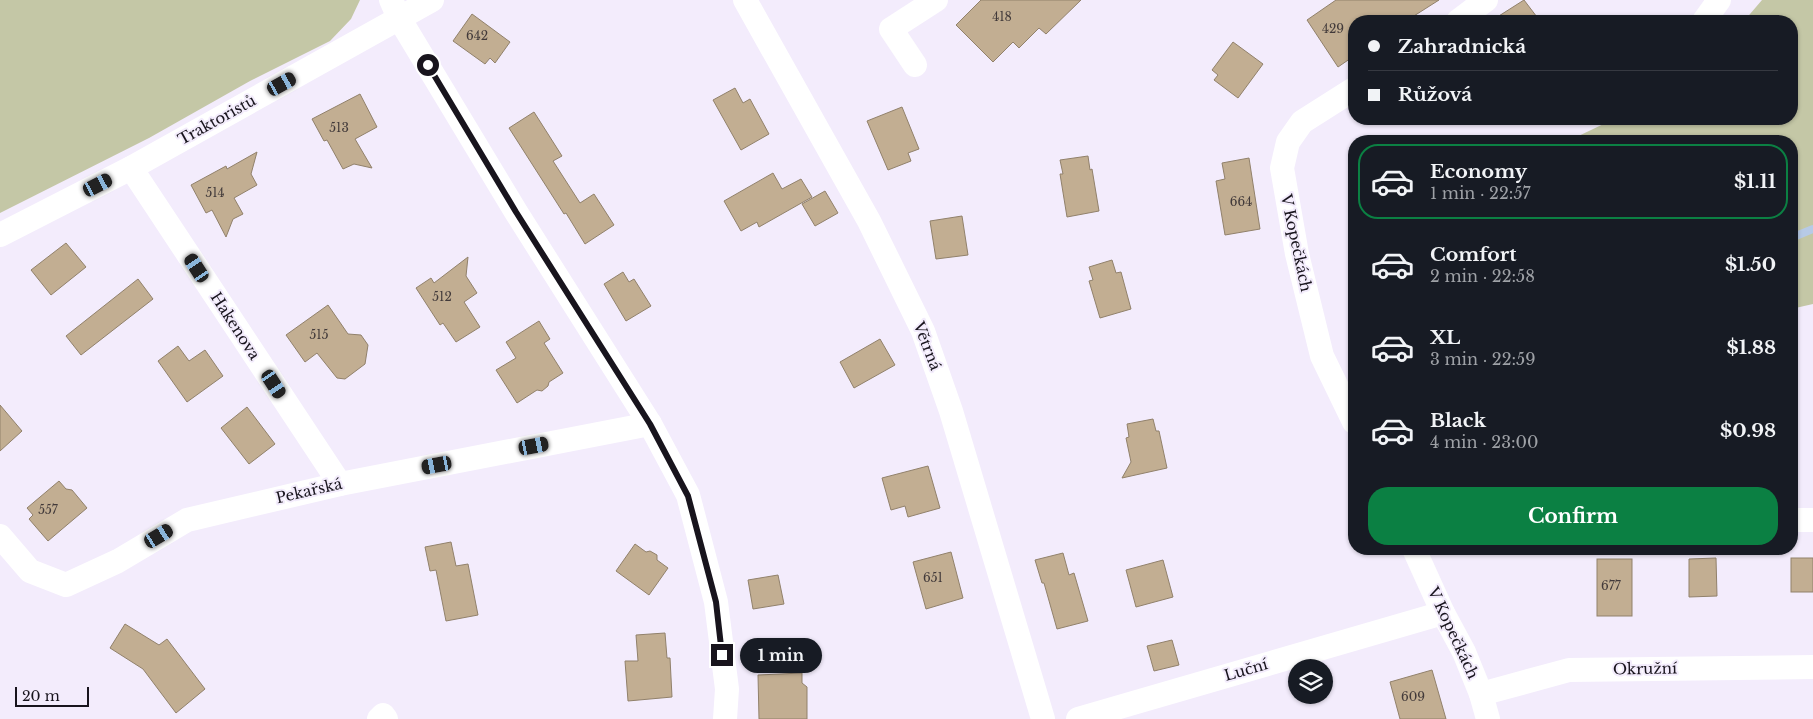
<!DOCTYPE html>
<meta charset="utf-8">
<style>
body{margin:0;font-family:"Libre Baskerville",serif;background:#20242c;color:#f1f3f6;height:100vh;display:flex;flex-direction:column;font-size:19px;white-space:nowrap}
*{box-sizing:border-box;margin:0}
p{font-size:16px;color:#9ea1a6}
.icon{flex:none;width:28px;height:28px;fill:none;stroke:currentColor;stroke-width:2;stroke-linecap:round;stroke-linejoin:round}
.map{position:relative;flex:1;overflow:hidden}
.panel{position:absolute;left:1348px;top:135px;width:450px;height:420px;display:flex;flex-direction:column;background:#171b24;border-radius:20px;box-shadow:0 1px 4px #0004}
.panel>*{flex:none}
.banner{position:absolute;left:1348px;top:15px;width:450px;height:110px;border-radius:20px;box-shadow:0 1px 4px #0004;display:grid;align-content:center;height:110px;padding:0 20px;background:#171b24}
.tools{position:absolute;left:1288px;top:659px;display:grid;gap:10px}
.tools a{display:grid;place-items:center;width:45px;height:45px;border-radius:50%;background:#171b24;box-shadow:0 1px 4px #0004;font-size:25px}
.scale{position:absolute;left:15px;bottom:12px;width:74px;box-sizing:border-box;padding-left:5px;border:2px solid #18141d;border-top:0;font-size:14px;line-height:18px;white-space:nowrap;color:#18141d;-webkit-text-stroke:4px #f3ecfc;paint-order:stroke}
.end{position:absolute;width:22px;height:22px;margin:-11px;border:6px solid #18141d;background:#fff;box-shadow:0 0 0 2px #fff}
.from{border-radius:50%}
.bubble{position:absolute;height:35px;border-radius:18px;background:#171b24;box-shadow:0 1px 4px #0004;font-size:16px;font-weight:700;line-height:35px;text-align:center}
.car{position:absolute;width:15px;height:30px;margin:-15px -8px;border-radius:6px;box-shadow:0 0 4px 1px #0007;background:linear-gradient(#222 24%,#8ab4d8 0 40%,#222 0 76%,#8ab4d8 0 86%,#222 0)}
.banner b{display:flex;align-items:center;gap:18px;height:48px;font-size:19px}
.banner b+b{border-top:1px solid #363941}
.banner i{width:12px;height:12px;background:#f1f3f6}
ul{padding:9px 0 0;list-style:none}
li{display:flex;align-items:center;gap:15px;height:75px;margin:0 10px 8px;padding:0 10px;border:2px solid transparent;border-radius:20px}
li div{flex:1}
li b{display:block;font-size:19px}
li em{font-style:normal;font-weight:700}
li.on{border-color:#0b8043}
li>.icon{width:45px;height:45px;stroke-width:1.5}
.action{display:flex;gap:10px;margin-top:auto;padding:10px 20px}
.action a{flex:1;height:58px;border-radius:20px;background:#0b8043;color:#fff;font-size:20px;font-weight:700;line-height:58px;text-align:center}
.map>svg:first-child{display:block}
</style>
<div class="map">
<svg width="1813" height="719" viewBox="0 0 1813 719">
<rect width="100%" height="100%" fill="#f3ecfc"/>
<g fill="#c4c7a6">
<polygon points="0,0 360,0 351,19 330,41 250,81 149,138 0,213"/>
<polygon points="1762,0 1813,0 1813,304 1791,309 1791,141 1568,141 1614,119 1791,119 1791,21 1744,21"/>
</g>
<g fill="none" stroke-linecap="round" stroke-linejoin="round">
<polyline stroke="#b7cae6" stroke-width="8" points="1791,238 1813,229"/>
</g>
<g fill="#c2ae92" stroke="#91816b">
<polygon points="981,0 1081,0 1046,34 1039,28 1019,48 1013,42 993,62 956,25"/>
<polygon points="1336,0 1439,0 1406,21 1354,21 1354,56 1338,67 1307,20"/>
<polygon points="1524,0 1540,21 1491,21"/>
<polygon points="472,14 510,42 495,63 490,58 485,64 453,41"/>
<polygon points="1233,42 1263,64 1238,98 1214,80 1218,75 1212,70"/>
<polygon points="735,88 743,103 750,99 769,134 741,150 713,100"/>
<polygon points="360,94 377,127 355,139 372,168 354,164 343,169 327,140 324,141 312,119"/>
<polygon points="902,107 919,149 908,153 911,161 888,170 867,121"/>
<polygon points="534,112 562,156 553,161 580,203 594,194 614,225 585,244 566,213 564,214 509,128"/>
<polygon points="257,152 251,174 257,185 234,198 243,214 233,219 226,237 212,210 206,213 191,185 226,166 227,169"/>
<polygon points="1088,156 1090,170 1092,169 1099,211 1067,217 1060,174 1063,174 1060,160"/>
<polygon points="1249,158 1260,229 1225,235 1216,181 1225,179 1222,163"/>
<polygon points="773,173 782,189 801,179 812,197 759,227 757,222 741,231 724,201"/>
<polygon points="825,191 838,213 815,226 802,204"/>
<polygon points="962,216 968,255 936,259 930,221"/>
<polygon points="66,243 86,267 51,295 31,270"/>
<polygon points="468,257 466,276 477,293 464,302 480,327 456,342 443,323 440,325 416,288 431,278 434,283"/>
<polygon points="1112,260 1116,273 1121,272 1131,309 1100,318 1089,281 1093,280 1089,267"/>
<polygon points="623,272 629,282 634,279 651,306 626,321 604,284"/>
<polygon points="138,279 153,299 81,355 66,336"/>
<polygon points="328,305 348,334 361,335 368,345 365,364 345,379 337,378 317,353 305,362 286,335"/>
<polygon points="539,321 550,339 544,343 563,373 549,382 548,386 542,391 537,390 517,403 496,370 516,358 506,342"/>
<polygon points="880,339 895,365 854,388 840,362"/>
<polygon points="178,346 189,361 205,350 223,376 187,402 158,361"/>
<polygon points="0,405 22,431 0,451"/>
<polygon points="247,407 275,444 249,464 221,428"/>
<polygon points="1153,419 1156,431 1159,431 1167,468 1122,478 1131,462 1126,438 1129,437 1127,424"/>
<polygon points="928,466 940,508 908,517 905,506 891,510 882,478"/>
<polygon points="59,481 66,489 72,490 87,508 48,541 29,519 33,515 27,508"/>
<polygon points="451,542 456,566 468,564 478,615 446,621 436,570 430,571 425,547"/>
<polygon points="635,544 646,552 650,551 657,555 657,560 668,568 649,595 616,571"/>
<polygon points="951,552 963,598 926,609 913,562"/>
<polygon points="1063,553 1069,575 1074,573 1088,621 1057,629 1044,583 1042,583 1035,560"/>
<polygon points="1716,558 1717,596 1689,597 1689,559"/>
<rect x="1791" y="558" width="22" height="34"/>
<rect x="1597" y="559" width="35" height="57"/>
<polygon points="1163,560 1173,597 1136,607 1126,570"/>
<polygon points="778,575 784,604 753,609 748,580"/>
<polygon points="125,624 159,645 167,639 205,689 176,713 143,669 110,648"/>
<polygon points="665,633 667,658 670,658 672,697 628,701 625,661 638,661 636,635"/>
<polygon points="1172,640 1179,665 1154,671 1147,646"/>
<polygon points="1432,670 1446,719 1400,719 1390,682"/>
<polygon points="802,673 802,683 807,687 807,719 759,719 758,675"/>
</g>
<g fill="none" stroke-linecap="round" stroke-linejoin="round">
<g stroke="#fff" stroke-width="24">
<polyline points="391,0 399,18 516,212 650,424 688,495 716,602 727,689 725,719"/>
<polyline points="745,0 869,221 923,331 951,411 1043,719"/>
<polyline points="1458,21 1486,0"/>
<polyline points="1704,21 1719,0"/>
<polyline points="915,65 891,29 936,0"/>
<polyline points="1354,89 1302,122 1288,142 1282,168 1297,254 1322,356 1354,422"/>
<polyline points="131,168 340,484"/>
<polyline points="0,235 131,168 432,0"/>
<polyline points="1791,520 1813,520"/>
<polyline points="0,536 30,571 66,585 118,561 187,520 340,484 650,424"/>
<polyline points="1414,549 1443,613 1464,652 1481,694 1488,719"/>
<polyline points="1481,694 1569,670 1813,667"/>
<polyline points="379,719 383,715 386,719"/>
<polyline points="1078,719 1443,613"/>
</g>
</g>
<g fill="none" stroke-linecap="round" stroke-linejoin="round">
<polyline stroke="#18141d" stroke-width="6" points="428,65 516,212 650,424 688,496 716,602 722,655"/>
</g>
<g text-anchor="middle" stroke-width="4" stroke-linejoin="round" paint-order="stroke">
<g font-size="12" fill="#423a3a">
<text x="1002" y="21">418</text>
<text x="1333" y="33">429</text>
<text x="477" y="40">642</text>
<text x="339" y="132">513</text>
<text x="215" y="197">514</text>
<text x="1241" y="206">664</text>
<text x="442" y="301">512</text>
<text x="319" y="339">515</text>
<text x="48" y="514">557</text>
<text x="933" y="582">651</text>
<text x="1611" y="590">677</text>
<text x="1413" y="701">609</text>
</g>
<g font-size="15" fill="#18141d" stroke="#f3ecfc">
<text transform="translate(217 120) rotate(-29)" y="5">Traktoristů</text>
<text transform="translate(1296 243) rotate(78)" y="5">V Kopečkách</text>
<text transform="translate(235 326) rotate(57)" y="5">Hakenova</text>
<text transform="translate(927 346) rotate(69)" y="5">Větrná</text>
<text transform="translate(309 491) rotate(-13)" y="5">Pekařská</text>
<text transform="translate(1453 633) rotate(65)" y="5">V Kopečkách</text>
<text transform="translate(1645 669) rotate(-1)" y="5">Okružní</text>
<text transform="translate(1246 670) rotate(-16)" y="5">Luční</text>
</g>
</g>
</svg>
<div class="tools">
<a><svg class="icon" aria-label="layers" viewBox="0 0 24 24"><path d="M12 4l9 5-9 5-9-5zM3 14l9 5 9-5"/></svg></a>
</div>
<div class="scale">20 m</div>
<i class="end from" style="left:428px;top:65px"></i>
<i class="end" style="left:722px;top:655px"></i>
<div class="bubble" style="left:740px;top:638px;width:82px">1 min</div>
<i class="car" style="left:282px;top:84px;rotate:61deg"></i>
<i class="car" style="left:98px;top:185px;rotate:63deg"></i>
<i class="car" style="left:197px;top:268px;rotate:327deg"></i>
<i class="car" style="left:274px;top:384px;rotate:147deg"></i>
<i class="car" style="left:534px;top:446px;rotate:79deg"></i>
<i class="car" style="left:437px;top:465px;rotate:259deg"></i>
<i class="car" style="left:159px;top:536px;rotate:59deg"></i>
<div class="banner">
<b><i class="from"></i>Zahradnická</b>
<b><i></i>Růžová</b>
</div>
<section class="panel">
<ul>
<li class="on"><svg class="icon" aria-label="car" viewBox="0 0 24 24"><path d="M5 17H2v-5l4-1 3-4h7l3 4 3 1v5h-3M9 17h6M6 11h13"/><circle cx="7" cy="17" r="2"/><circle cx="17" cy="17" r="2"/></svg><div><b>Economy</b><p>1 min · 22:57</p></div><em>$1.11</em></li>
<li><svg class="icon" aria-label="car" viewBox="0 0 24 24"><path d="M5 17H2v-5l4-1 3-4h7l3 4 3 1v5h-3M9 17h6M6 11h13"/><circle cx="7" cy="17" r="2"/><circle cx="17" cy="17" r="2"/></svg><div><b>Comfort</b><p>2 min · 22:58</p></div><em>$1.50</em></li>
<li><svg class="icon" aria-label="car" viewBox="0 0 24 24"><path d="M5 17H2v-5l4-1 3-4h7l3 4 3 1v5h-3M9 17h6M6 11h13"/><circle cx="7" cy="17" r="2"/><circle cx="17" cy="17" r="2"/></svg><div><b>XL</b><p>3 min · 22:59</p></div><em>$1.88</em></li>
<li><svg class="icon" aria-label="car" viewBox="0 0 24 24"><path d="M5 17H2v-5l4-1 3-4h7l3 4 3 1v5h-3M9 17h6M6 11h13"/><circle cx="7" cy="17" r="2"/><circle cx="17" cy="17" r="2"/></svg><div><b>Black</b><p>4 min · 23:00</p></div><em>$0.98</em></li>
</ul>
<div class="action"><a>Confirm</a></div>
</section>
</div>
